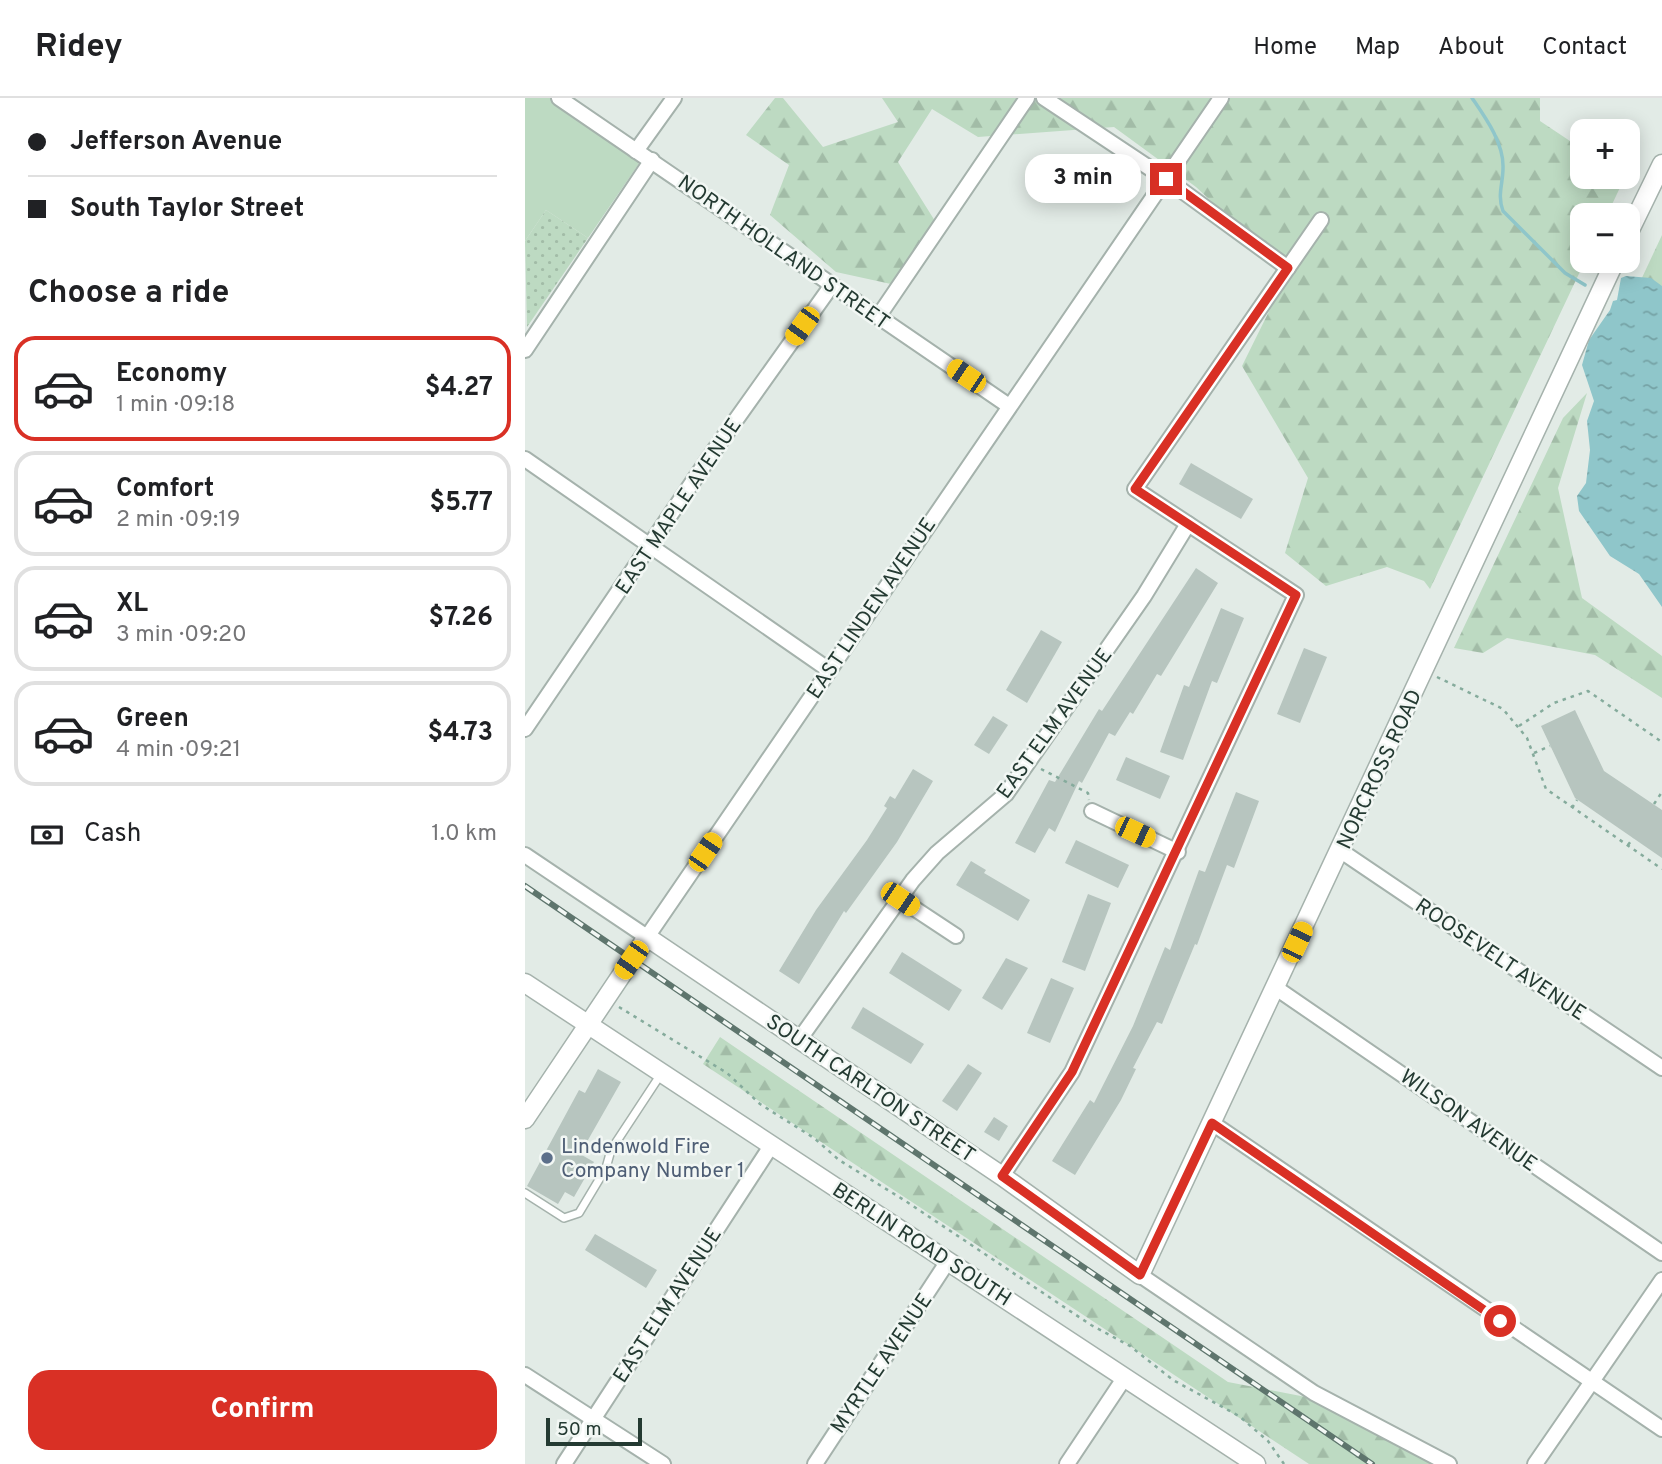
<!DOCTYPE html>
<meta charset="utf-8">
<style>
body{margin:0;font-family:Overpass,sans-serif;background:#f6f6f6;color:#202124;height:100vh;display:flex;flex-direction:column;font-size:26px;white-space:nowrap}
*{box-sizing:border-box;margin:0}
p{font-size:23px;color:#757577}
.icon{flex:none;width:38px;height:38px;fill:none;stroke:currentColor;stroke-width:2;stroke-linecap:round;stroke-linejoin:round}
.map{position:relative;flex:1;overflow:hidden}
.drawer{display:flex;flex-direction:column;background:#fff;width:525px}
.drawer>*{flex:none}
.top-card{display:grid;align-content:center;height:154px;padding:0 28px;background:#fff}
.tools{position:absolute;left:1045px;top:21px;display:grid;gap:14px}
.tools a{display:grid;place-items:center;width:70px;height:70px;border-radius:14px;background:#fff;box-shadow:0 4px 18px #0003;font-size:35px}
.scale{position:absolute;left:21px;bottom:18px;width:96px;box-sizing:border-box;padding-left:7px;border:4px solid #243a32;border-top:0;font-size:19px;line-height:24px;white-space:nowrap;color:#243a32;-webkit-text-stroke:5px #f2f7f4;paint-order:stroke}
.end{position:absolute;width:32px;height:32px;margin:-16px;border:9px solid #d93025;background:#fff;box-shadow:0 0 0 4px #fff}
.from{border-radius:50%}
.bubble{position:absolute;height:49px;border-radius:21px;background:#fff;box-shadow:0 4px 18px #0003;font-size:23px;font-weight:700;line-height:49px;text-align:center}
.car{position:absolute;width:21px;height:42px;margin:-21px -10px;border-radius:9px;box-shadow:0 0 5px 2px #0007;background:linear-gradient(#f5c518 24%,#345 0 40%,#f5c518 0 76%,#345 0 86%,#f5c518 0)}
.top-card b{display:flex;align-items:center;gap:24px;height:66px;font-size:26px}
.top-card b+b{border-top:2px solid #e0e0e0}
.top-card i{width:18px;height:18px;background:#202124}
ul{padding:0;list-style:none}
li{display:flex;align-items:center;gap:21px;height:105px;margin:0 14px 10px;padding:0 14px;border:4px solid #e0e0e0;border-radius:21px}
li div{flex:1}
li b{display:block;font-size:26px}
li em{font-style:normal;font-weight:700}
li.on{border-color:#d93025}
li>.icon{width:63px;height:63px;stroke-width:1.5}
h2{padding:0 28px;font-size:32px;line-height:84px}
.pay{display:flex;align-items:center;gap:18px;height:77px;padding:0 28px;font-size:26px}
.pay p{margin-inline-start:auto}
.action{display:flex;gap:14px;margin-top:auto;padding:14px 28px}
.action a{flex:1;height:80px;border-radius:21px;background:#d93025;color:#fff;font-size:28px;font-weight:700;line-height:80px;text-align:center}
header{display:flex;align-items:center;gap:42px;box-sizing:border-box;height:98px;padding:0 35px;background:#fff;border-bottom:2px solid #e0e0e0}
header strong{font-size:33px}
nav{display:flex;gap:38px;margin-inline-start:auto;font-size:24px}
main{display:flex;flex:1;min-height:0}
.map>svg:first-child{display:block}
</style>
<header>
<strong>Ridey</strong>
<nav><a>Home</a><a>Map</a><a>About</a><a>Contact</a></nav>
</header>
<main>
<section class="drawer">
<div class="top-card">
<b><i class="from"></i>Jefferson Avenue</b>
<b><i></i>South Taylor Street</b>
</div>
<h2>Choose a ride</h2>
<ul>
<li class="on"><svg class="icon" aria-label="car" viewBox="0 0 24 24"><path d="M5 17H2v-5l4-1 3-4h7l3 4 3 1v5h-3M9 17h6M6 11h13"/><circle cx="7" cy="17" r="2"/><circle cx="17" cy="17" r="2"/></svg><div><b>Economy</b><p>1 min · 09:18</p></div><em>$4.27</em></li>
<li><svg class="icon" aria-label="car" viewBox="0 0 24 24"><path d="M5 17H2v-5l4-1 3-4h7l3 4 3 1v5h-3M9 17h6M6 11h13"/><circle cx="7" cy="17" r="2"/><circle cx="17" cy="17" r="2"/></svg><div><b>Comfort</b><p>2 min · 09:19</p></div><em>$5.77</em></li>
<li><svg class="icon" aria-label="car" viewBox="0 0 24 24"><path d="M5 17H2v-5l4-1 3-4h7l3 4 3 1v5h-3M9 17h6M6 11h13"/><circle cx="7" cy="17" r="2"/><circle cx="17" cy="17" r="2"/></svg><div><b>XL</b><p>3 min · 09:20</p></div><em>$7.26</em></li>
<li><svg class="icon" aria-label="car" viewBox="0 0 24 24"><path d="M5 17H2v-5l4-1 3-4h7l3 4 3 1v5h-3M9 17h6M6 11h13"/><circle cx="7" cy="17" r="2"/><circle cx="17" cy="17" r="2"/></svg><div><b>Green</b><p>4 min · 09:21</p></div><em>$4.73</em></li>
</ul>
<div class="pay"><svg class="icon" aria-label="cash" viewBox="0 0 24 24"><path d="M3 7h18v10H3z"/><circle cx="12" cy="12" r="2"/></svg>Cash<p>1.0 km</p></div>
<div class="action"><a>Confirm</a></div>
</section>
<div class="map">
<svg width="1137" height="1366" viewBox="0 0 1137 1366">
<defs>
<pattern id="forest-firs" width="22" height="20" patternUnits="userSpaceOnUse" patternTransform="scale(1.75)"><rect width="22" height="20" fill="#bddac2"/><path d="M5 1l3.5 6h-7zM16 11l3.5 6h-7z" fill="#a2bca7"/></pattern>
<pattern id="park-dots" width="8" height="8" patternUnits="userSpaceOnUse" patternTransform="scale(1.75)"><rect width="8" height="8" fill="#bddac2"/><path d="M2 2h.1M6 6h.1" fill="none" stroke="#a2bca7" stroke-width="1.8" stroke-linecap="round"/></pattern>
<pattern id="water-ripples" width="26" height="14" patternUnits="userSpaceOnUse" patternTransform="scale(1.75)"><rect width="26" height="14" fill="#8fc6ca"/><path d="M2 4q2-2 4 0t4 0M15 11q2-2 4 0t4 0" fill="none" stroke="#75a2a5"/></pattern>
</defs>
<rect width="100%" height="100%" fill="#e2ebe6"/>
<polygon fill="#bddac2" points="0,0 28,0 115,60 113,67 63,140 21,112 0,143"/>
<g fill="url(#forest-firs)">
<polygon points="250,0 258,0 298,49 373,24 357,0 1015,0 1015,23 1057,51 1057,79 1100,79 1082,117 1057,117 1057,163 1060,163 905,491 899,483 862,469 801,488 760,455 783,380 717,268 763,175 671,89 589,29 453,39 407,11 373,64 410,123 366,186 311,174 245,117 264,67 221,37"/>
<polygon points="1137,137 1137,188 1115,184"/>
<polygon points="1062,295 1033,390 1057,500 1137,558 1137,600 1070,557 982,540 958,555 929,550 1038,320"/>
<polygon points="195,939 703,1284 822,1307 908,1366 784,1366 178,966"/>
</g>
<polygon fill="url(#park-dots)" points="21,112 63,140 2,229 0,143"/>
<polygon fill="url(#water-ripples)" points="1101,178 1126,180 1137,188 1137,509 1114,476 1085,458 1054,413 1052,398 1061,385 1065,352 1062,323 1069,303 1057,267 1064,242 1085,212 1088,203 1092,202 1096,180"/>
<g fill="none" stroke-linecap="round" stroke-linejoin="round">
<path stroke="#8fc6ca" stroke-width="3.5" d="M947 0C960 19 979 45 978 70 978 86 972 97 978 113L1040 175 1060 187"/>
</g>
<g fill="#b7c5bf">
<polygon points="666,365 728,401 716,421 654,386"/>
<polygon points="671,470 693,485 636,578 632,576 608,616 605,614 590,638 584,635 557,685 554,683 530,734 524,730 510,755 490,745 524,682 530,684 574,611 577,613"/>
<polygon points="696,510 719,520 692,585 687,583 658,662 635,654 659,587 664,589"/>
<polygon points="516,532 537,544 502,605 481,592"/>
<polygon points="779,550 802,559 775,625 752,616"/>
<polygon points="1050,612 1079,673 1137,712 1137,760 1050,700 1016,628"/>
<polygon points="468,618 483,627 464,656 449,647"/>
<polygon points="601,659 645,678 635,701 591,682"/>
<polygon points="388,671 408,683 372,744 321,815 319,813 274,886 254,873 291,812 342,742 362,710 359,708 365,698 370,701"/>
<polygon points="711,694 734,703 709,770 702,767 672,847 670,846 637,926 632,924 608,970 611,971 596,1002 550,1077 527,1063 565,1002 569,1005 608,928 640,849 645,852 674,772 680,774"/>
<polygon points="551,742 604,767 593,790 540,765"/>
<polygon points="446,763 461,772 459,775 505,802 493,823 431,787"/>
<polygon points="563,796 586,805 560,873 537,864"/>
<polygon points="377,854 437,892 424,913 364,875"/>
<polygon points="481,860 503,870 477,912 457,900"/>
<polygon points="526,880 549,890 525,945 502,935"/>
<polygon points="338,909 399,946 386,966 326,930"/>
<polygon points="443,966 457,975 432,1013 417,1003"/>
<polygon points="73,971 96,984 55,1056 69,1064 49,1099 40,1094 33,1106 2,1088 54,992 60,995"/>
<polygon points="469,1019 483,1028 474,1043 459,1034"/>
<polygon points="70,1136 132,1172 121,1190 60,1152"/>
</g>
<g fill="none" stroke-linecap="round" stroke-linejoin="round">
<g stroke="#a5b2ac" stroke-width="10">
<polyline id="service" points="0,1095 39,1120 54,1115 81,1070 86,1052 136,976"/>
</g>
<g stroke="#a5b2ac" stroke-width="18">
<g id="minor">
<polyline points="34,0 484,308"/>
<polyline points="519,0 641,81 763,170"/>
<polyline points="111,53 149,0"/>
<polyline points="353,219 502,0"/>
<polyline points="0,252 127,62"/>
<polyline points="0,361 304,572"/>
<polyline points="0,631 188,354 307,187"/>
<polyline points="567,713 653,754"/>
<polyline points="816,753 1137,970"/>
<polyline points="0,757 122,839 696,0"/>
<polyline points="375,801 431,838"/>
<polyline points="751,890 1137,1155"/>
<polyline points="274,942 388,782 412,755 481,696 619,498 663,426"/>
<polyline points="687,1025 1137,1331"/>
<polyline points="477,1078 547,974 771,497 610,391 796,122"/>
<polyline points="615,1177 789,1295 924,1366"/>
<polyline points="0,1277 138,1366"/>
<polyline points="39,1366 246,1048"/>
<polyline points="290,1366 423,1163"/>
<polyline points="542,1366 600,1279"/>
<polyline points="1010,1366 1137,1182"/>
</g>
</g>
<g stroke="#a5b2ac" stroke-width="21">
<g id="tertiary">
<polyline points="1102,138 1137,66"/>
<polyline points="0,885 731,1366"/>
<polyline points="0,1021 122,839 477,1078 615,1177 1090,163"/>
</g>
</g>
<g stroke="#85ab9c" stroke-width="2.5" stroke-dasharray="3.5 5" stroke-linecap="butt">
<polyline points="912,579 978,611 1002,640 1021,691 1137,771"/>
<polyline points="994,628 1029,605 1063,593 1137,644"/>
<polyline points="1009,655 1025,648"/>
<polyline points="516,671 563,695 564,702"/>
<polyline points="1129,706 1137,694"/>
<polyline points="1047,710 1052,702"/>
<polyline points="1103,747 1108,740"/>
<polyline points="94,909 202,975 235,1006 289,1040 314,1062 379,1102 566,1227 605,1248 648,1282 714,1318 743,1343 759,1366"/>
</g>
<use href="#service" stroke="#fff" stroke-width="7"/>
<use href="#minor" stroke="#fff" stroke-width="14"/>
<use href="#tertiary" stroke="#fff" stroke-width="18"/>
<g stroke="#5e756d" stroke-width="6">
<polyline id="rail" points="0,788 847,1366"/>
</g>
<use href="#rail" stroke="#f2f7f4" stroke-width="3.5" stroke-dasharray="10" stroke-linecap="butt"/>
</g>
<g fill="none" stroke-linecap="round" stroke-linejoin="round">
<polyline stroke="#d93025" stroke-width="9" points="641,81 763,170 610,391 771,497 547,974 477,1078 615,1177 687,1025 975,1223"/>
</g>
<circle fill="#5c6f8a" stroke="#f2f7f4" stroke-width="2.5" cx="22" cy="1060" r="7"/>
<g text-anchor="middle" stroke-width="5" stroke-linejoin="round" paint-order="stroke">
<g font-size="21" fill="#243a32" stroke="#f2f7f4">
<text transform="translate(259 154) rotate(35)" y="7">NORTH HOLLAND STREET</text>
<text transform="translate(153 408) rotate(-56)" y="7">EAST MAPLE AVENUE</text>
<text transform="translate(346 510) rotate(-56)" y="7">EAST LINDEN AVENUE</text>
<text transform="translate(529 625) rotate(-54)" y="7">EAST ELM AVENUE</text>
<text transform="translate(854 671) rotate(-65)" y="7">NORCROSS ROAD</text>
<text transform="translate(976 861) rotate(34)" y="7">ROOSEVELT AVENUE</text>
<text transform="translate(346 990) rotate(34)" y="7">SOUTH CARLTON STREET</text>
<text transform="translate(944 1022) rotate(35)" y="7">WILSON AVENUE</text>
<text transform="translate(397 1146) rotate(33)" y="7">BERLIN ROAD SOUTH</text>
<text transform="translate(142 1207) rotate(-57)" y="7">EAST ELM AVENUE</text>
<text transform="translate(356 1265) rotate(-56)" y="7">MYRTLE AVENUE</text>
</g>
<g font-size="21" fill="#4e5e75" stroke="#f2f7f4" text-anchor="start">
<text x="36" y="1055">Lindenwold Fire<tspan x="36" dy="24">Company Number 1</tspan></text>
</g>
</g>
</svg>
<div class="tools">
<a>+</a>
<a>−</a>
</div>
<div class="scale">50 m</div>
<i class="end from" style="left:975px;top:1223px"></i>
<i class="end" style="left:641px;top:81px"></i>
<div class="bubble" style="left:500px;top:56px;width:116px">3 min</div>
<i class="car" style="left:277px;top:228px;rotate:216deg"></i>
<i class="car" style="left:441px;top:278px;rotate:304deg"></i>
<i class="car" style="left:610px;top:734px;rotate:115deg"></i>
<i class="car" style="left:180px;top:754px;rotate:34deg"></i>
<i class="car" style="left:375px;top:801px;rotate:124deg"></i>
<i class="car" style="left:772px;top:844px;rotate:25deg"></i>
<i class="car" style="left:106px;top:862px;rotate:215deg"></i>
</div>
</main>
